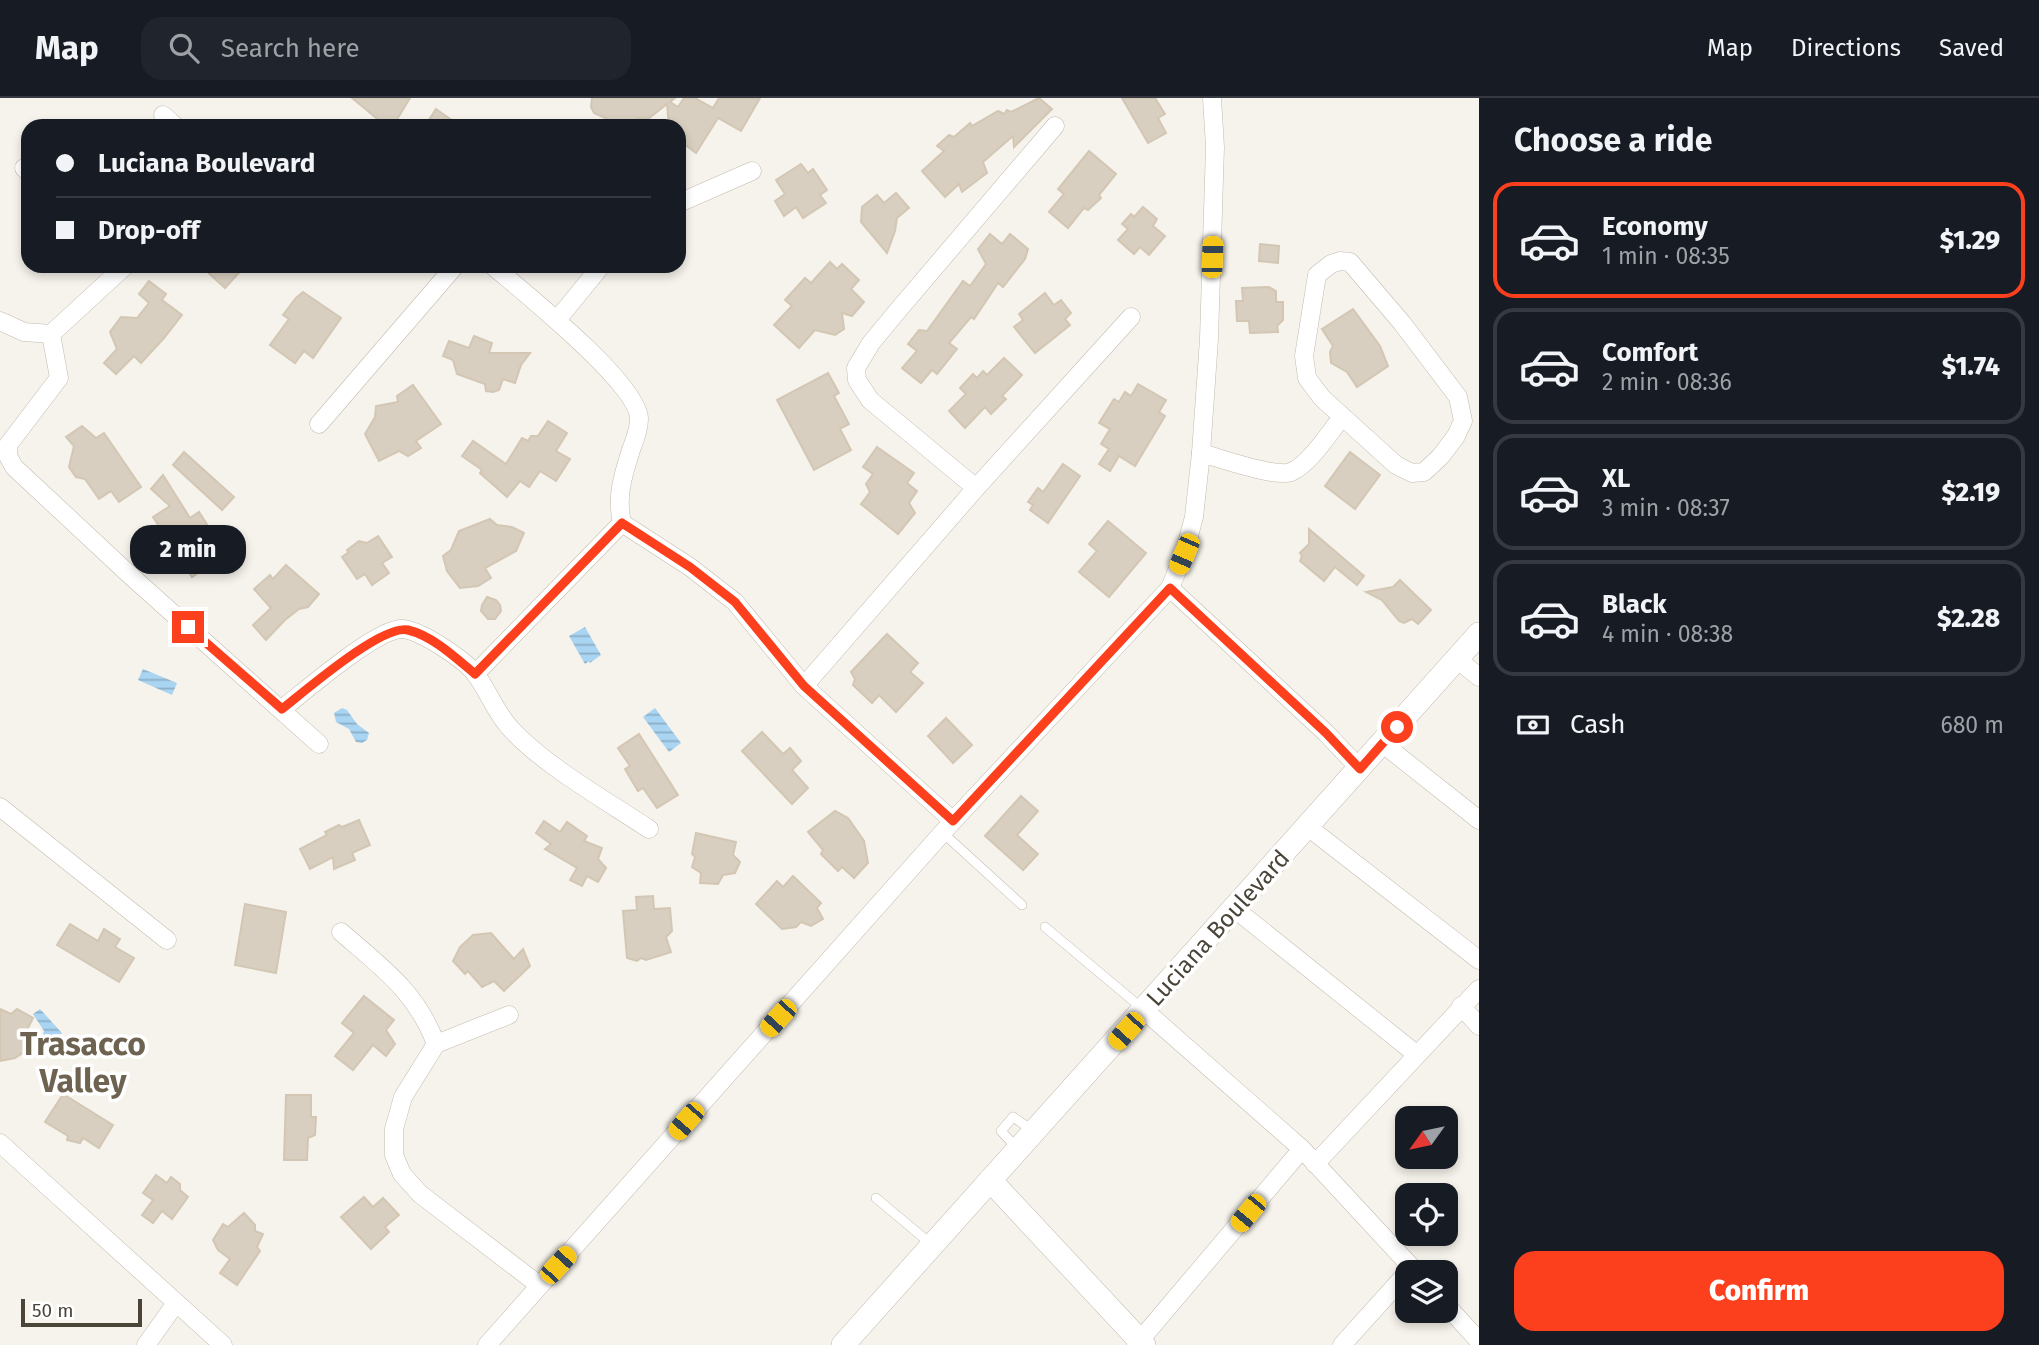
<!DOCTYPE html>
<meta charset="utf-8">
<style>
body{margin:0;font-family:"Fira Sans",sans-serif;background:#20242c;color:#f1f3f6;height:100vh;display:flex;flex-direction:column;font-size:26px;white-space:nowrap}
*{box-sizing:border-box;margin:0}
p{font-size:23px;color:#9ea1a6}
.icon{flex:none;width:38px;height:38px;fill:none;stroke:currentColor;stroke-width:2;stroke-linecap:round;stroke-linejoin:round}
.map{position:relative;flex:1;overflow:hidden}
.details{display:flex;flex-direction:column;background:#171b24;width:560px}
.details>*{flex:none}
.banner{position:absolute;left:21px;top:21px;width:665px;height:154px;border-radius:21px;box-shadow:0 4px 10px #0003;display:grid;align-content:center;height:154px;padding:0 35px;background:#171b24}
.needle{width:46px;rotate:237deg}
.controls{position:absolute;left:1395px;top:1008px;display:grid;gap:14px}
.controls a{display:grid;place-items:center;width:63px;height:63px;border-radius:14px;background:#171b24;box-shadow:0 4px 10px #0003;font-size:35px}
.scale{position:absolute;left:21px;bottom:18px;width:121px;box-sizing:border-box;padding-left:7px;border:4px solid #4b4439;border-top:0;font-size:19px;line-height:24px;white-space:nowrap;color:#4b4439;-webkit-text-stroke:5px #fff;paint-order:stroke}
.end{position:absolute;width:32px;height:32px;margin:-16px;border:9px solid #fc3f1d;background:#fff;box-shadow:0 0 0 4px #fff}
.from{border-radius:50%}
.bubble{position:absolute;height:49px;border-radius:21px;background:#171b24;box-shadow:0 4px 10px #0003;font-size:23px;font-weight:800;line-height:49px;text-align:center}
.car{position:absolute;width:21px;height:42px;margin:-21px -10px;border-radius:9px;box-shadow:0 0 5px 2px #0007;background:linear-gradient(#f5c518 24%,#345 0 40%,#f5c518 0 76%,#345 0 86%,#f5c518 0)}
.banner b{display:flex;align-items:center;gap:24px;height:66px;font-size:26px}
.banner b+b{border-top:2px solid #363941}
.banner i{width:18px;height:18px;background:#f1f3f6}
ul{padding:0;list-style:none}
li{display:flex;align-items:center;gap:21px;height:116px;margin:0 14px 10px;padding:0 21px;border:4px solid #363941;border-radius:21px}
li div{flex:1}
li b{display:block;font-size:26px}
li em{font-style:normal;font-weight:800}
li.selected{border-color:#fc3f1d}
li>.icon{width:63px;height:63px;stroke-width:1.5}
h2{padding:0 35px;font-size:32px;line-height:84px}
.pay{display:flex;align-items:center;gap:18px;height:77px;padding:0 35px;font-size:26px}
.pay p{margin-inline-start:auto}
.cta{display:flex;gap:14px;margin-top:auto;padding:14px 35px}
.cta a{flex:1;height:80px;border-radius:21px;background:#fc3f1d;color:#fff;font-size:28px;font-weight:800;line-height:80px;text-align:center}
header{display:flex;align-items:center;gap:42px;box-sizing:border-box;height:98px;padding:0 35px;background:#171b24;border-bottom:2px solid #363941}
header strong{font-size:33px}
nav{display:flex;gap:38px;margin-inline-start:auto;font-size:24px}
.search{width:490px;height:63px;background:#20242c;display:flex;align-items:center;gap:18px;box-sizing:border-box;padding:0 24px;border-radius:21px;color:#9ea1a6;font-size:26px}
main{display:flex;flex:1;min-height:0}
.map>svg:first-child{display:block}
</style>
<header>
<strong>Map</strong>
<div class="search"><svg class="icon" aria-label="search" viewBox="0 0 24 24"><circle cx="10" cy="10" r="6"/><path d="M15 15l6 6"/></svg>Search here</div>
<nav><a>Map</a><a>Directions</a><a>Saved</a></nav>
</header>
<main>
<div class="map">
<svg width="1479" height="1247" viewBox="0 0 1479 1247">
<defs>
<pattern id="water-rules" width="6" height="5" patternUnits="userSpaceOnUse" patternTransform="scale(1.75)"><rect width="6" height="5" fill="#a9d4f2"/><path d="M0 2.5h6" fill="none" stroke="#8caec5"/></pattern>
</defs>
<rect width="100%" height="100%" fill="#f6f3ec"/>
<g fill="url(#water-rules)">
<polygon points="585,529 601,557 590,565 589,563 585,566 569,538"/>
<polygon points="143,571 177,585 172,597 138,582"/>
<polygon points="342,610 347,612 357,626 369,635 367,642 362,645 356,644 349,631 336,624 334,615"/>
<polygon points="655,610 681,645 669,654 643,619"/>
<polygon points="40,911 62,935 51,949 46,951 41,944 44,933 33,916"/>
</g>
<g fill="#d8cfc1" stroke="#d3c7b4" stroke-width="2">
<polygon points="352,0 410,0 393,28 386,28"/>
<polygon points="592,0 675,0 670,4 678,9 684,0 695,0 713,10 719,0 760,0 741,33 718,20 696,55 679,42 679,28 669,28 667,6 648,21 638,20 630,28 623,28 594,15 591,9"/>
<polygon points="1039,0 1052,11 1014,49 1013,38 983,64 987,75 962,94 959,86 945,99 922,73 944,53 937,48 949,37 954,39 970,25 972,28 998,13 1004,16 1007,12 1011,14"/>
<polygon points="1122,0 1155,0 1165,16 1158,20 1166,35 1148,45"/>
<polygon points="436,11 460,28 425,28"/>
<polygon points="1089,53 1116,76 1099,97 1101,100 1088,112 1084,110 1068,130 1049,114 1064,96 1058,91"/>
<polygon points="801,66 808,75 813,71 827,92 820,97 826,105 803,120 796,109 784,118 775,103 785,96 776,82"/>
<polygon points="896,95 909,110 897,120 895,133 887,155 861,124 862,109 877,97 884,105"/>
<polygon points="1143,109 1157,121 1153,128 1165,138 1149,157 1140,149 1134,156 1118,142 1128,131 1122,126 1131,116 1134,119"/>
<polygon points="990,136 1002,146 1010,136 1028,151 1025,161 1003,189 998,185 974,221 971,219 949,245 957,251 937,276 932,272 921,285 902,270 917,253 908,246 919,232 927,233 963,183 970,188 986,166 978,151"/>
<polygon points="1260,146 1279,148 1278,165 1259,163"/>
<polygon points="830,164 837,171 842,166 859,182 851,191 864,204 852,218 842,215 844,231 835,237 815,232 799,250 774,227 792,208 785,202 805,180 811,185"/>
<polygon points="201,168 245,168 225,190"/>
<polygon points="149,183 166,196 162,202 182,217 164,240 141,265 134,258 116,276 104,265 117,251 110,234 121,219 137,220 149,205 139,196"/>
<polygon points="1269,189 1276,193 1276,204 1283,204 1283,222 1277,228 1278,234 1250,235 1249,223 1237,223 1236,203 1243,203 1242,190"/>
<polygon points="303,194 341,220 313,260 304,253 295,265 270,247 289,221 283,217 296,200"/>
<polygon points="1045,195 1054,207 1061,202 1071,215 1065,221 1070,227 1035,255 1014,229 1023,222 1019,216"/>
<polygon points="1353,211 1380,248 1388,268 1357,289 1347,274 1331,265 1330,254 1333,248 1322,231"/>
<polygon points="474,238 492,245 489,255 530,255 521,267 515,285 503,281 499,292 493,294 486,293 485,286 457,276 453,262 443,258 449,243 469,250"/>
<polygon points="1004,260 1022,277 1002,298 1006,301 991,316 985,309 965,330 949,313 966,296 960,290 973,276 977,280 983,273 987,277"/>
<polygon points="828,275 839,295 834,298 849,326 840,331 851,352 814,372 777,302"/>
<polygon points="1138,286 1166,302 1159,314 1165,318 1135,368 1119,358 1110,373 1099,366 1109,351 1101,346 1110,331 1099,325 1114,301 1119,304 1125,294 1131,298"/>
<polygon points="413,287 441,326 416,343 421,350 408,358 399,353 379,363 365,336 375,319 376,308 398,304 397,298"/>
<polygon points="548,323 567,335 556,353 570,361 556,383 540,373 529,389 520,383 507,399 480,375 482,372 462,358 473,343 506,366 522,340 528,343 531,338 538,338"/>
<polygon points="82,328 96,340 104,335 141,389 119,404 111,393 99,401 85,381 76,379 69,369 74,348 66,339"/>
<polygon points="877,349 914,375 907,385 917,393 909,405 915,415 898,436 861,406 870,394 866,386 873,376 863,369"/>
<polygon points="184,354 234,399 222,412 173,367"/>
<polygon points="1350,354 1380,377 1355,411 1325,388"/>
<polygon points="1063,366 1080,378 1048,425 1030,412 1033,407 1028,404 1038,390 1043,394"/>
<polygon points="163,377 190,420 199,414 208,428 205,430 223,458 192,479 153,419 170,408 151,391"/>
<polygon points="490,421 497,427 512,429 524,435 516,453 485,470 491,480 478,488 460,490 447,473 443,458 451,452 459,433"/>
<polygon points="1108,423 1146,455 1109,499 1079,474 1097,453 1089,446"/>
<polygon points="1309,431 1364,478 1357,487 1335,469 1324,483 1300,463 1302,458 1300,455 1309,446"/>
<polygon points="378,438 392,459 382,465 389,475 372,487 365,476 357,481 342,459 349,454 347,452 359,443 367,445"/>
<polygon points="286,467 319,496 308,509 299,511 285,522 266,542 253,527 271,510 254,491 270,477 273,481"/>
<polygon points="1400,482 1431,512 1418,526 1412,521 1404,525 1399,523 1382,502 1366,494 1393,489"/>
<polygon points="487,499 496,502 500,507 501,513 495,521 488,521 481,513 482,507"/>
<polygon points="887,536 918,565 910,574 923,585 896,614 879,597 872,605 853,587 855,581 851,574"/>
<polygon points="946,620 972,647 953,665 928,638"/>
<polygon points="762,634 783,656 790,650 801,663 792,672 808,690 792,706 742,653"/>
<polygon points="639,636 678,697 657,710 643,690 638,693 625,671 630,668 618,650"/>
<polygon points="1021,698 1038,713 1017,737 1038,756 1023,772 985,738"/>
<polygon points="835,713 848,720 864,743 868,765 854,780 842,769 838,773 821,756 823,752 808,734"/>
<polygon points="359,722 370,747 352,755 355,762 334,771 333,759 310,771 300,751 327,737 325,734 339,727 342,729"/>
<polygon points="544,723 560,734 567,724 587,738 584,743 602,750 598,761 606,770 598,784 587,778 582,788 570,782 577,770 545,751 551,746 536,735"/>
<polygon points="696,735 736,744 733,757 740,764 735,775 723,777 718,786 700,785 701,775 692,769 695,759 692,756"/>
<polygon points="793,778 821,805 817,810 823,821 811,828 801,824 796,829 782,831 756,806 777,783 783,789"/>
<polygon points="653,798 654,811 670,810 672,833 666,839 671,854 646,862 641,860 637,863 627,860 623,813 637,812 636,799"/>
<polygon points="245,806 286,814 276,875 235,867"/>
<polygon points="70,826 98,843 104,831 120,841 115,849 134,860 119,884 57,847"/>
<polygon points="491,835 514,861 523,851 530,868 504,893 494,883 482,889 468,873 465,876 453,863 460,849 473,837"/>
<polygon points="364,898 394,922 386,932 395,946 386,958 373,947 353,972 335,958 354,935 342,925"/>
<polygon points="0,911 11,916 17,911 33,920 24,938 30,941 24,954 15,960 0,963"/>
<polygon points="63,996 113,1027 99,1050 83,1040 80,1045 67,1042 68,1038 45,1024"/>
<polygon points="286,997 311,997 311,1019 316,1019 315,1037 308,1040 307,1062 284,1062"/>
<polygon points="156,1077 167,1085 171,1079 180,1086 180,1092 188,1099 172,1121 162,1113 153,1125 142,1117 153,1102 143,1095"/>
<polygon points="364,1099 373,1109 383,1100 399,1117 385,1129 389,1134 371,1151 341,1119"/>
<polygon points="244,1115 255,1127 255,1133 263,1136 257,1149 260,1153 237,1187 220,1175 230,1161 218,1152 213,1142 223,1126 228,1129"/>
</g>
<g fill="none" stroke-linecap="round" stroke-linejoin="round">
<g stroke="#c2bbae" stroke-width="10">
<g id="service">
<polyline points="943,735 1022,807"/>
<polyline points="1045,829 1143,911"/>
<polyline points="1017,1050 1001,1033 1013,1019 1032,1032"/>
<polyline points="876,1100 931,1146"/>
</g>
</g>
<g stroke="#c2bbae" stroke-width="19">
<g id="minor">
<polyline points="163,17 175,28"/>
<polyline points="24,70 28,74"/>
<polyline points="679,105 752,73"/>
<polygon points="1340,163 1350,164 1402,225 1458,299 1463,323 1456,338 1441,358 1424,374 1412,375 1396,367 1322,300 1307,280 1304,258 1317,177 1331,166"/>
<path d="M493 168C522 193 639 286 639 321 639 331 635 342 631 352 623 377 616 398 622 425L690 469 735 504 804 588 953 723"/>
<polyline points="557,222 601,168"/>
<polyline points="0,223 24,234 51,236 125,168"/>
<polyline points="51,236 59,280 8,347 8,358 14,369 132,479 319,646"/>
<polyline points="319,326 455,168"/>
<path d="M1201 355C1220 360 1275 380 1291 374 1309 367 1330 334 1342 319"/>
<polyline points="976,390 870,302 857,282 856,270 871,245 900,210 1055,28"/>
<polyline points="1170,490 1326,635 1360,671"/>
<polyline points="1457,561 1479,579"/>
<polyline points="475,576 622,425"/>
<polyline points="804,588 976,390 1131,219"/>
<path d="M282 611C305 593 375 532 401 531 418 530 467 563 477 578 489 595 496 615 511 631 545 668 607 703 649 731"/>
<polyline points="1382,645 1479,722"/>
<polyline points="0,709 167,842"/>
<polyline points="1308,729 1479,862"/>
<polyline points="1235,811 1416,956"/>
<path d="M341 834C382 870 416 893 436 946"/>
<polyline points="1461,908 1479,928"/>
<polyline points="1144,912 1302,1051 1416,1174"/>
<polyline points="509,917 436,946 403,999 394,1031 394,1057 402,1076 420,1096 539,1187"/>
<polyline points="0,1045 223,1247"/>
<polyline points="1315,1066 1479,891"/>
<polyline points="1446,1207 1479,1243"/>
<polyline points="146,1247 176,1205"/>
<polyline points="487,1247 953,723 1170,490 1184,456 1194,419 1201,355 1209,241 1215,49 1212,0"/>
<polyline points="1136,1247 1302,1051"/>
<polyline points="1342,1247 1407,1175"/>
</g>
</g>
<g stroke="#c2bbae" stroke-width="24">
<g id="tertiary">
<polyline points="990,1082 1144,1247"/>
<polyline points="843,1247 1479,536"/>
</g>
</g>
<use href="#service" stroke="#fff" stroke-width="9"/>
<use href="#minor" stroke="#fff" stroke-width="18"/>
<use href="#tertiary" stroke="#fff" stroke-width="23"/>
</g>
<g fill="none" stroke-linecap="round" stroke-linejoin="round">
<path stroke="#fc3f1d" stroke-width="9" d="M188 529 282 611C305 593 382 526 408 532 433 538 456 560 475 576L622 425 690 469 735 504 804 588 953 723 1170 490 1326 635 1360 671 1397 629"/>
</g>
<g text-anchor="middle" stroke-width="7" stroke-linejoin="round" paint-order="stroke">
<g font-size="24" fill="#4b4439" stroke="#fff">
<text transform="translate(1218 830) rotate(-48)" y="8">Luciana Boulevard</text>
</g>
<g font-size="32" font-weight="bold" fill="#6e6250" stroke="#fff">
<text x="83" y="957">Trasacco<tspan x="83" dy="37">Valley</tspan></text>
</g>
</g>
</svg>
<div class="controls">
<a><svg class="needle" viewBox="-14 -14 28 28"><path d="M0-13l5 13h-10z" fill="#e53935"/><path d="M0 13l5-13h-10z" fill="#9ea1a6"/></svg></a>
<a><svg class="icon" aria-label="locate" viewBox="0 0 24 24"><circle cx="12" cy="12" r="6"/><path d="M12 2v4M12 18v4M2 12h4M18 12h4"/></svg></a>
<a><svg class="icon" aria-label="layers" viewBox="0 0 24 24"><path d="M12 4l9 5-9 5-9-5zM3 14l9 5 9-5"/></svg></a>
</div>
<div class="scale">50 m</div>
<i class="end from" style="left:1397px;top:629px"></i>
<i class="end" style="left:188px;top:529px"></i>
<div class="bubble" style="left:130px;top:427px;width:116px">2 min</div>
<i class="car" style="left:1212px;top:159px;rotate:2deg"></i>
<i class="car" style="left:1184px;top:456px;rotate:203deg"></i>
<i class="car" style="left:778px;top:920px;rotate:222deg"></i>
<i class="car" style="left:1126px;top:933px;rotate:222deg"></i>
<i class="car" style="left:686px;top:1023px;rotate:221deg"></i>
<i class="car" style="left:1248px;top:1115px;rotate:220deg"></i>
<i class="car" style="left:558px;top:1167px;rotate:42deg"></i>
<div class="banner">
<b><i class="from"></i>Luciana Boulevard</b>
<b><i></i>Drop-off</b>
</div>
</div>
<section class="details">
<h2>Choose a ride</h2>
<ul>
<li class="selected"><svg class="icon" aria-label="car" viewBox="0 0 24 24"><path d="M5 17H2v-5l4-1 3-4h7l3 4 3 1v5h-3M9 17h6M6 11h13"/><circle cx="7" cy="17" r="2"/><circle cx="17" cy="17" r="2"/></svg><div><b>Economy</b><p>1 min · 08:35</p></div><em>$1.29</em></li>
<li><svg class="icon" aria-label="car" viewBox="0 0 24 24"><path d="M5 17H2v-5l4-1 3-4h7l3 4 3 1v5h-3M9 17h6M6 11h13"/><circle cx="7" cy="17" r="2"/><circle cx="17" cy="17" r="2"/></svg><div><b>Comfort</b><p>2 min · 08:36</p></div><em>$1.74</em></li>
<li><svg class="icon" aria-label="car" viewBox="0 0 24 24"><path d="M5 17H2v-5l4-1 3-4h7l3 4 3 1v5h-3M9 17h6M6 11h13"/><circle cx="7" cy="17" r="2"/><circle cx="17" cy="17" r="2"/></svg><div><b>XL</b><p>3 min · 08:37</p></div><em>$2.19</em></li>
<li><svg class="icon" aria-label="car" viewBox="0 0 24 24"><path d="M5 17H2v-5l4-1 3-4h7l3 4 3 1v5h-3M9 17h6M6 11h13"/><circle cx="7" cy="17" r="2"/><circle cx="17" cy="17" r="2"/></svg><div><b>Black</b><p>4 min · 08:38</p></div><em>$2.28</em></li>
</ul>
<div class="pay"><svg class="icon" aria-label="cash" viewBox="0 0 24 24"><path d="M3 7h18v10H3z"/><circle cx="12" cy="12" r="2"/></svg>Cash<p>680 m</p></div>
<div class="cta"><a>Confirm</a></div>
</section>
</main>
